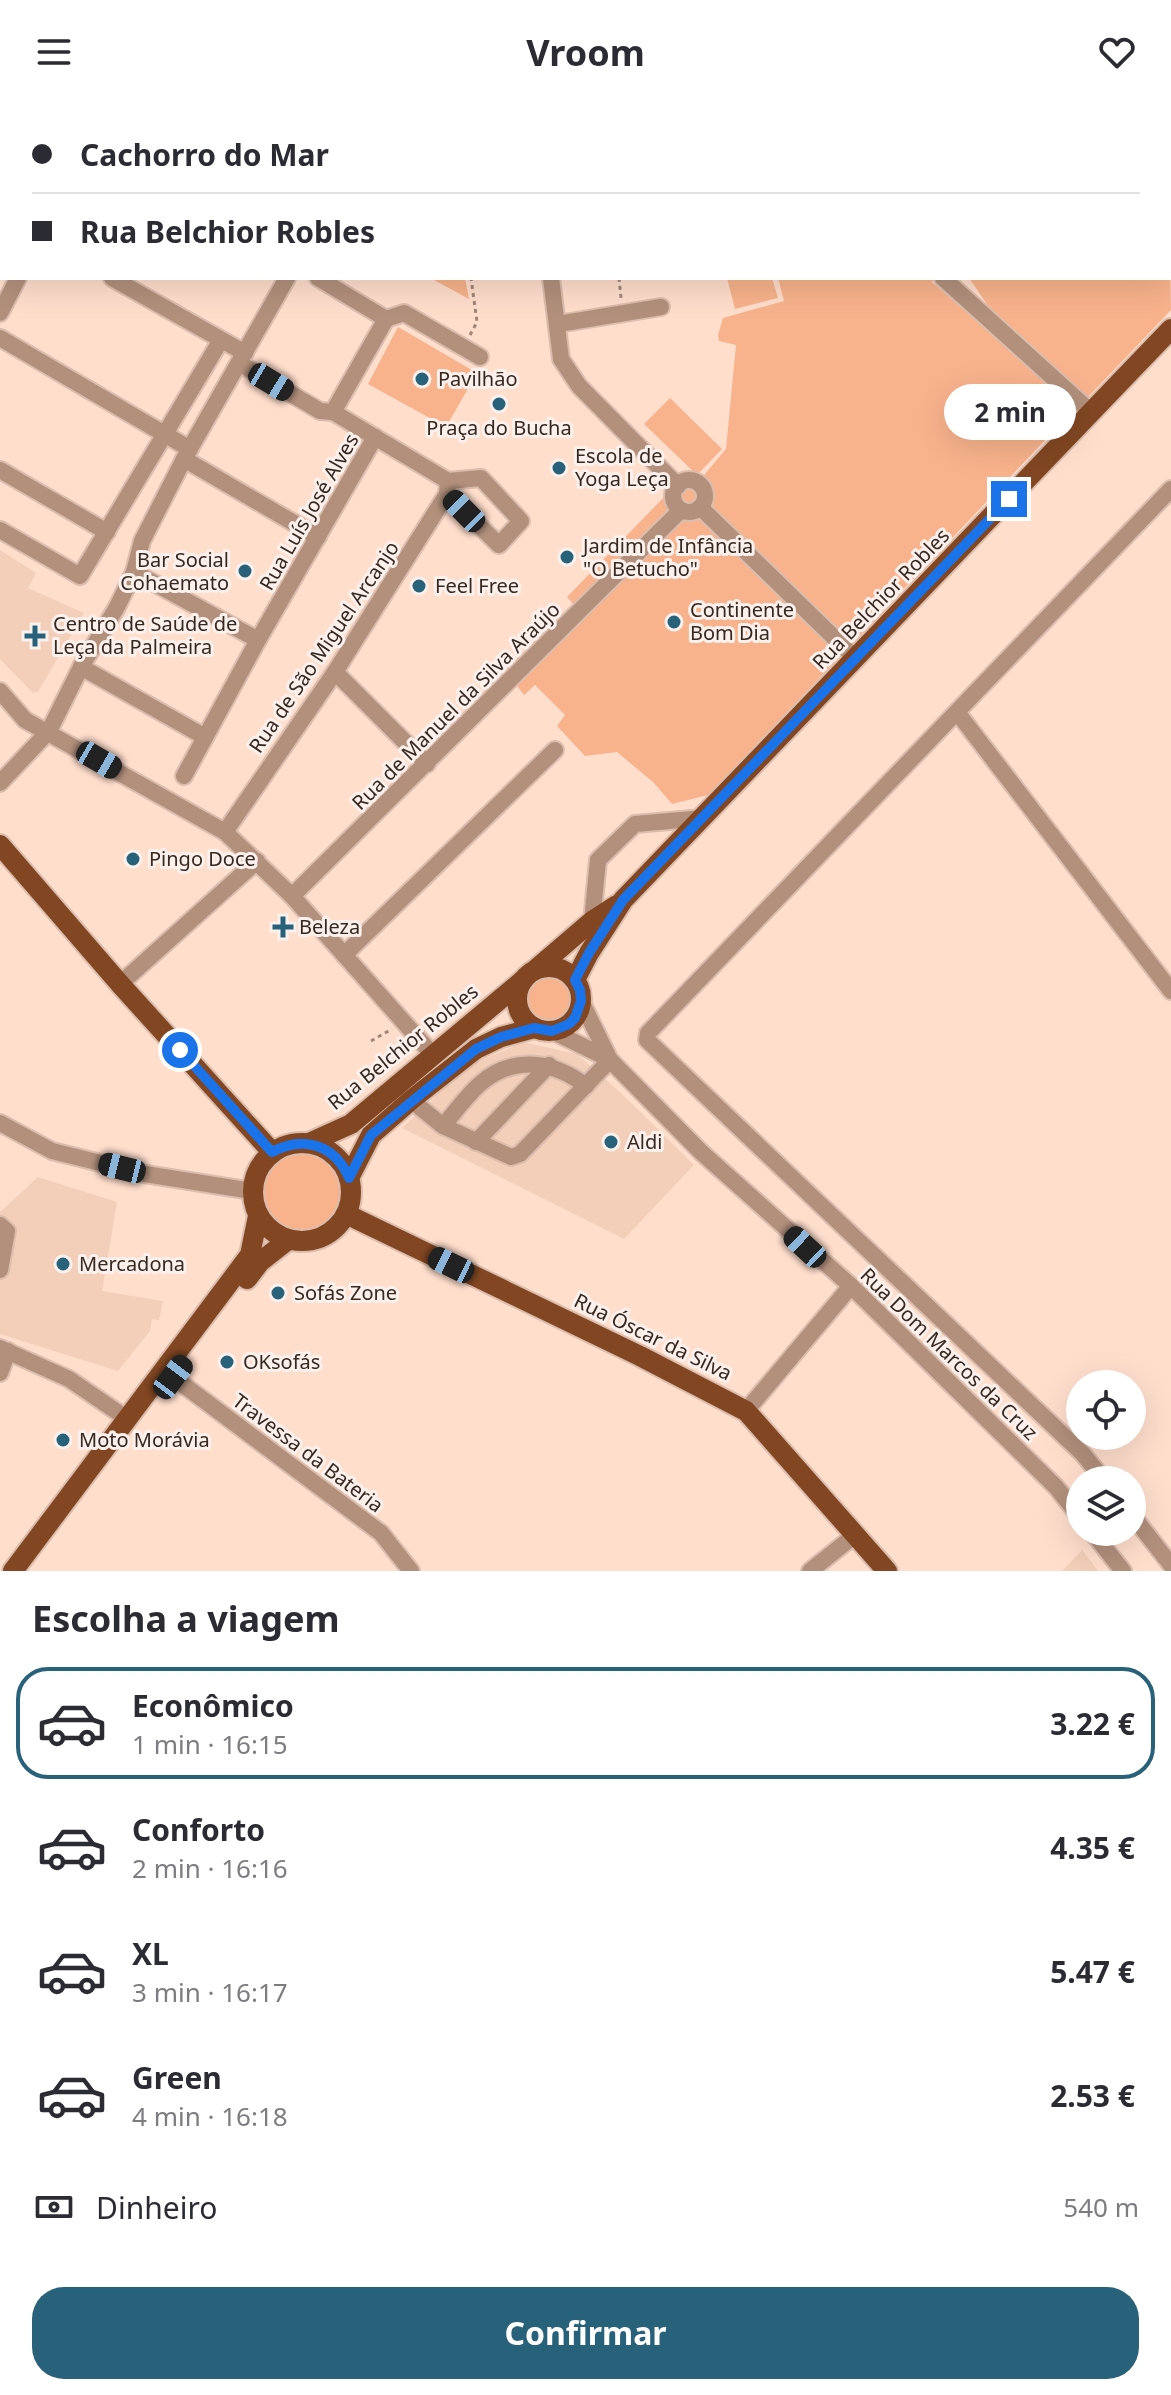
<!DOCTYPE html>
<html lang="pt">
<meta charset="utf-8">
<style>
body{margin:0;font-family:"Noto Sans",sans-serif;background:#f2f2f3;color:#2b2b33;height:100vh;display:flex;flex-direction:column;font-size:30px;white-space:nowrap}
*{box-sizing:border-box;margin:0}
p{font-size:26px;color:#7c7c81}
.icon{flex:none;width:44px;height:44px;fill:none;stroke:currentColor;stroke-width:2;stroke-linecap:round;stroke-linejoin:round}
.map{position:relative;height:1467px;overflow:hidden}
.sheet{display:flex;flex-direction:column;background:#fff;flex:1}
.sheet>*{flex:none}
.guide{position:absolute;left:0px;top:0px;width:1172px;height:176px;box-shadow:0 8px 32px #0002;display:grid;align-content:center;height:176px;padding:0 32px;background:#fff}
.fabs{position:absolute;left:1066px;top:1266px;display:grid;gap:16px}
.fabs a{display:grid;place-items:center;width:80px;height:80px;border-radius:50%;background:#fff;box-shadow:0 8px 32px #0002;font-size:40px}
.end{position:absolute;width:36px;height:36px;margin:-18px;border:10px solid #1a73e8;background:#fff;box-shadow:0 0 0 4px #fff}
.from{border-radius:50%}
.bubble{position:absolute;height:56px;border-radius:28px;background:#fff;box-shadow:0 8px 32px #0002;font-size:26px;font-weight:700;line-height:56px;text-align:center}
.car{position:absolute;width:24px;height:48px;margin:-24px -12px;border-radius:10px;box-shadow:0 0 6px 2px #0007;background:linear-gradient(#222 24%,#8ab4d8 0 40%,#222 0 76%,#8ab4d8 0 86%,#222 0)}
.guide b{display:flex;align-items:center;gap:28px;height:76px;font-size:30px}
.guide b+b{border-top:2px solid #e1e1e2}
.guide i{width:20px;height:20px;background:#2b2b33}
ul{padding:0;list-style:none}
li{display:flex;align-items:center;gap:24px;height:112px;margin:0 16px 12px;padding:0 16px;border:4px solid transparent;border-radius:32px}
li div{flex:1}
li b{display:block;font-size:30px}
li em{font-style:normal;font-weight:700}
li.active{border-color:#28617a}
li>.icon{width:72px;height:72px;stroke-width:1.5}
h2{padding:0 32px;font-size:36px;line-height:96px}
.pay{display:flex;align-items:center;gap:20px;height:88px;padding:0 32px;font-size:30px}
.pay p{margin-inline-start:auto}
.button{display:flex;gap:16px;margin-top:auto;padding:16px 32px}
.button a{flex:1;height:92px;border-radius:32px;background:#28617a;color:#fff;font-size:32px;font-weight:700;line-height:92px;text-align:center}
header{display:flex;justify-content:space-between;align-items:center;height:104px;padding:0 32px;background:#fff;font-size:36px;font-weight:700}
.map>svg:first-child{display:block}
</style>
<header><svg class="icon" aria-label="menu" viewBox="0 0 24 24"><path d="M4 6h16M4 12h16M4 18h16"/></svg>Vroom<svg class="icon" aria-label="heart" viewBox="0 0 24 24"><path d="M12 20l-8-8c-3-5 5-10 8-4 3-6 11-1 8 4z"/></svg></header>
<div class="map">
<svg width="1171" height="1467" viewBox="0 0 1171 1467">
<rect width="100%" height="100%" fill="#ffdecc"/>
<g fill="#f3ceb9">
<polygon points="128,0 306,0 132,2"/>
<polygon points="0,446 36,469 28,484 84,509 38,588 33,589 0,555"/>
<polygon points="523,938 577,950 621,989 694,1061 624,1135 402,1024 470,961"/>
<polygon points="38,1073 117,1098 102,1187 163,1197 159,1216 152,1215 150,1227 118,1267 0,1230 0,1108"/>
<polygon points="1082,1446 1098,1467 1062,1467"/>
</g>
<g fill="#f8b38c">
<polygon points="841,0 1069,0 839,2"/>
<polygon points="1170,155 1171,206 1088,293 995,212 969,174 1170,174"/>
<polygon points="434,174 465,174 469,195 434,176"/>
<polygon points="727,174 772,174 778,194 735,205"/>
<polygon points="778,174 934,174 932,178 1045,278 1068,302 1069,311 708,691 672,700 653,678 617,648 585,652 557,622 565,611 535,581 524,591 517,582 586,514 567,493 667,390 699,377 726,345 736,241 719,237 718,231 723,214 784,197"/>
<polygon points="398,223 477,269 446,323 368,280"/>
<polygon points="670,294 722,345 697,371 644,320"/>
<circle cx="549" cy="896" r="25"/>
<circle cx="302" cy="1089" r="41"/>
</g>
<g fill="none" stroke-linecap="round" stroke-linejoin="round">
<g stroke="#dbbdad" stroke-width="20">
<g id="minor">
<polyline points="473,0 474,2"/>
<polyline points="1140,0 1142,2"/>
<polyline points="705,2 706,0"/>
<polyline points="1170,39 1171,41"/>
<polyline points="0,47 2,48"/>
<polyline points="112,174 245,249"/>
<polyline points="318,174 386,215"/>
<polyline points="551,174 561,255 579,282 678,382"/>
<polyline points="943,174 1091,308"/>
<polyline points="0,209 18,174"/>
<polyline points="386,215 404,209 480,253"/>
<polyline points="558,220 661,203"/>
<polyline points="0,234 190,345"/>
<polyline points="239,259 320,307 333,308 448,377"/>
<polyline points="333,308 386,215"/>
<polyline points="184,355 318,433"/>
<polyline points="0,366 107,428"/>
<circle cx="689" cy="392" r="16"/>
<polyline points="447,390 499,441 521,417 481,374 448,377"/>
<polyline points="700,403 856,555"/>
<polyline points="0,426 80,472 221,236"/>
<polyline points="134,468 258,536"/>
<polyline points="81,563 205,633"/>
<polyline points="335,568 427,660"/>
<polyline points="0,587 25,616 225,728 292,792 433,951"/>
<polyline points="957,608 1171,887"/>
<polyline points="184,672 258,536 375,333"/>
<polyline points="0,679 49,627 81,563 117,503 134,468 142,437 184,355 287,174"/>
<polyline points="225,728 335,568 447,390 448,377"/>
<polyline points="292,792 681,406"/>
<polyline points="592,817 598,756 635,720 704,714"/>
<polyline points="344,851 555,646"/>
<polyline points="120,880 257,757"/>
<polyline points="581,897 610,956 701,1048 851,1182 1056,1383 1080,1413"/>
<polyline points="552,927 609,955"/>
<polyline points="411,996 443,1022 511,1053 520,1050 610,956"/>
<polyline points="0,1019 52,1047 145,1070 252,1087"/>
<path d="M443 1022C455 1008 467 991 481 979 514 951 554 957 586 982"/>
<polyline points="476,1038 549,961"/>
<polyline points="0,1121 7,1127 0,1166"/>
<polyline points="0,1244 69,1275 126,1314"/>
<polyline points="0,1269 8,1247"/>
<polyline points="173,1273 381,1429 411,1467"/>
<polyline points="746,1307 851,1182"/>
<polyline points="1104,1376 1083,1350 647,936 648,929 1171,385"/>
<polyline points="1132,1411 1171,1461"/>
<polyline points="1092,1428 1123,1467"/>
<polyline points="810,1467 855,1431"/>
</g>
</g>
<g stroke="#dbbdad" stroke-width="24">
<g id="major">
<polyline points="0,741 120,880 272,1048"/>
<circle cx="549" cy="895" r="32"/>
<polyline points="536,865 592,817 617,801"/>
<polyline points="575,876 589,849 623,796 1171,225"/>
<circle cx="302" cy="1088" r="49"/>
<polyline points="309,1039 351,1020 522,877"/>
<polyline points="349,1074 371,1031 411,996 476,945 501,933 534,924"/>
<polyline points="346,1110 640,1252 746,1307 887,1467"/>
<polyline points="247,1175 260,1158 288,1136"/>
<polyline points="13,1467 250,1151 258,1112"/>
</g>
</g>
<g stroke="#9f877a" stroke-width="3" stroke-dasharray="4 4" stroke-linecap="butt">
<polyline points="619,174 621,194"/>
<polyline points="470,231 477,218 471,174"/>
<polyline points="371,937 392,925"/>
</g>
<use href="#minor" stroke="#b2907c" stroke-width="16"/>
<use href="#major" stroke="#824722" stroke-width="20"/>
</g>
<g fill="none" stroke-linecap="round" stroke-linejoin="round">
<path stroke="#1a73e8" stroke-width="10" d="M180 946 272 1048C304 1031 335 1041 349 1074L371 1031 476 945 501 933 534 924 552 927 569 920 575 914 581 897 580 886 575 876 589 849 623 796 1009 395"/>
</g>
<g fill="#28617a" stroke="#faf1ed" stroke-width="3">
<circle cx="422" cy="275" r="8"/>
<circle cx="499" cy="300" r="8"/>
<circle cx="559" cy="364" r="8"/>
<circle cx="567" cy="453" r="8"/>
<circle cx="245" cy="467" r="8"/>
<circle cx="419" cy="482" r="8"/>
<circle cx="674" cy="518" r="8"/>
<path d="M31 520h8v8h8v8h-8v8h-8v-8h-8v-8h8z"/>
<circle cx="133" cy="755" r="8"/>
<path d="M279 811h8v8h8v8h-8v8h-8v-8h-8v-8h8z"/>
<circle cx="611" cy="1038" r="8"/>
<circle cx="63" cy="1160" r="8"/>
<circle cx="278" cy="1189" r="8"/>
<circle cx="227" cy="1258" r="8"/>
<circle cx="63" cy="1336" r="8"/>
</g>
<g text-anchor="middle" stroke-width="6" stroke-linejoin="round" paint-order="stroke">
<g font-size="20" fill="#372820" stroke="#faf1ed" text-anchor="start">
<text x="438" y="282">Pavilhão</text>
<text x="499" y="331" text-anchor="middle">Praça do Bucha</text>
<text x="575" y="359">Escola de<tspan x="575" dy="23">Yoga Leça</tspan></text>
<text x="583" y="449">Jardim de Infância<tspan x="583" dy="23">"O Betucho"</tspan></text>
<text x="229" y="463" text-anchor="end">Bar Social<tspan x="229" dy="23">Cohaemato</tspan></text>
<text x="435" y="489">Feel Free</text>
<text x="690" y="513">Continente<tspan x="690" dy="23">Bom Dia</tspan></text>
<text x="53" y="527">Centro de Saúde de<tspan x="53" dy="23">Leça da Palmeira</tspan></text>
<text x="149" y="762">Pingo Doce</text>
<text x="299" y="830">Beleza</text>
<text x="627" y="1045">Aldi</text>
<text x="79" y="1167">Mercadona</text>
<text x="294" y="1196">Sofás Zone</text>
<text x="243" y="1265">OKsofás</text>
<text x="79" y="1343">Moto Morávia</text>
</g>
<g font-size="20" fill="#372820" stroke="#faf1ed">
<text transform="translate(309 408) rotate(-60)" y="7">Rua Luís José Alves</text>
<text transform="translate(881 495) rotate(-46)" y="7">Rua Belchior Robles</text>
<text transform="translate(324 543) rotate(-56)" y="7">Rua de São Miguel Arcanjo</text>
<text transform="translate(456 602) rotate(-45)" y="7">Rua de Manuel da Silva Araújo</text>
<text transform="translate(403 943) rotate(-39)" y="7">Rua Belchior Robles</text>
<text transform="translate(653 1233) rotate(26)" y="7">Rua Óscar da Silva</text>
<text transform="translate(949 1250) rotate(44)" y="7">Rua Dom Marcos da Cruz</text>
<text transform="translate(308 1349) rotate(37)" y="7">Travessa da Bateria</text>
</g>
</g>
</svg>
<div class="fabs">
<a><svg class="icon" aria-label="locate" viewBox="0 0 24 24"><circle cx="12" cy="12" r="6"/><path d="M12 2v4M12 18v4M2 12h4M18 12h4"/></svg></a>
<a><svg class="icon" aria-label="layers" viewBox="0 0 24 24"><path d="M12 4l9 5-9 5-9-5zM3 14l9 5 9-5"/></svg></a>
</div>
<i class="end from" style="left:180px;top:946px"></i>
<i class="end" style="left:1009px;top:395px"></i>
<div class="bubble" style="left:944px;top:280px;width:132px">2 min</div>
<i class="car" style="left:271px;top:278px;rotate:121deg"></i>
<i class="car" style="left:464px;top:407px;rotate:315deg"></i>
<i class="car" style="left:99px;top:656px;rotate:120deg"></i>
<i class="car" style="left:122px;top:1064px;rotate:284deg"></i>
<i class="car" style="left:805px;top:1143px;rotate:313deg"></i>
<i class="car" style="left:451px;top:1161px;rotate:296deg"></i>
<i class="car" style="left:173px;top:1273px;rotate:37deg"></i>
<div class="guide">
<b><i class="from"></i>Cachorro do Mar</b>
<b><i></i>Rua Belchior Robles</b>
</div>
</div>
<section class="sheet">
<h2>Escolha a viagem</h2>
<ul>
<li class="active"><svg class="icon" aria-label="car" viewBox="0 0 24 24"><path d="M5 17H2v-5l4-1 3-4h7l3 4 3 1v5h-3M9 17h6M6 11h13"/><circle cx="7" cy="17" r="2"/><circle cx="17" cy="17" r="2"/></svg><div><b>Econômico</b><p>1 min · 16:15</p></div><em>3.22 €</em></li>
<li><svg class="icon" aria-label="car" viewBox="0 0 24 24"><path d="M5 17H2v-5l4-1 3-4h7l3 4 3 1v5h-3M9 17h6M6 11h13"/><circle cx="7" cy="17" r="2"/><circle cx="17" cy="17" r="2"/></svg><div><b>Conforto</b><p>2 min · 16:16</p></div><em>4.35 €</em></li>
<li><svg class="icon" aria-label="car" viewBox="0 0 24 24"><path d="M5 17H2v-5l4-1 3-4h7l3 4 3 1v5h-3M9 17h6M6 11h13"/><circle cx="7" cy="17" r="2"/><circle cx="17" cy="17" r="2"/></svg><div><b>XL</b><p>3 min · 16:17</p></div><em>5.47 €</em></li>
<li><svg class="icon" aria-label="car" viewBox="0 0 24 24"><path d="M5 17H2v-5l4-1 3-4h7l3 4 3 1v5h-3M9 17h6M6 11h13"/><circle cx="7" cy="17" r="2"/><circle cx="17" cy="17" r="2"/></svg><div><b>Green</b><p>4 min · 16:18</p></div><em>2.53 €</em></li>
</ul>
<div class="pay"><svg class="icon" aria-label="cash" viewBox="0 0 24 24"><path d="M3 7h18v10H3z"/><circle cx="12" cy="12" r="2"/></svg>Dinheiro<p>540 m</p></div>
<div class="button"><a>Confirmar</a></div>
</section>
